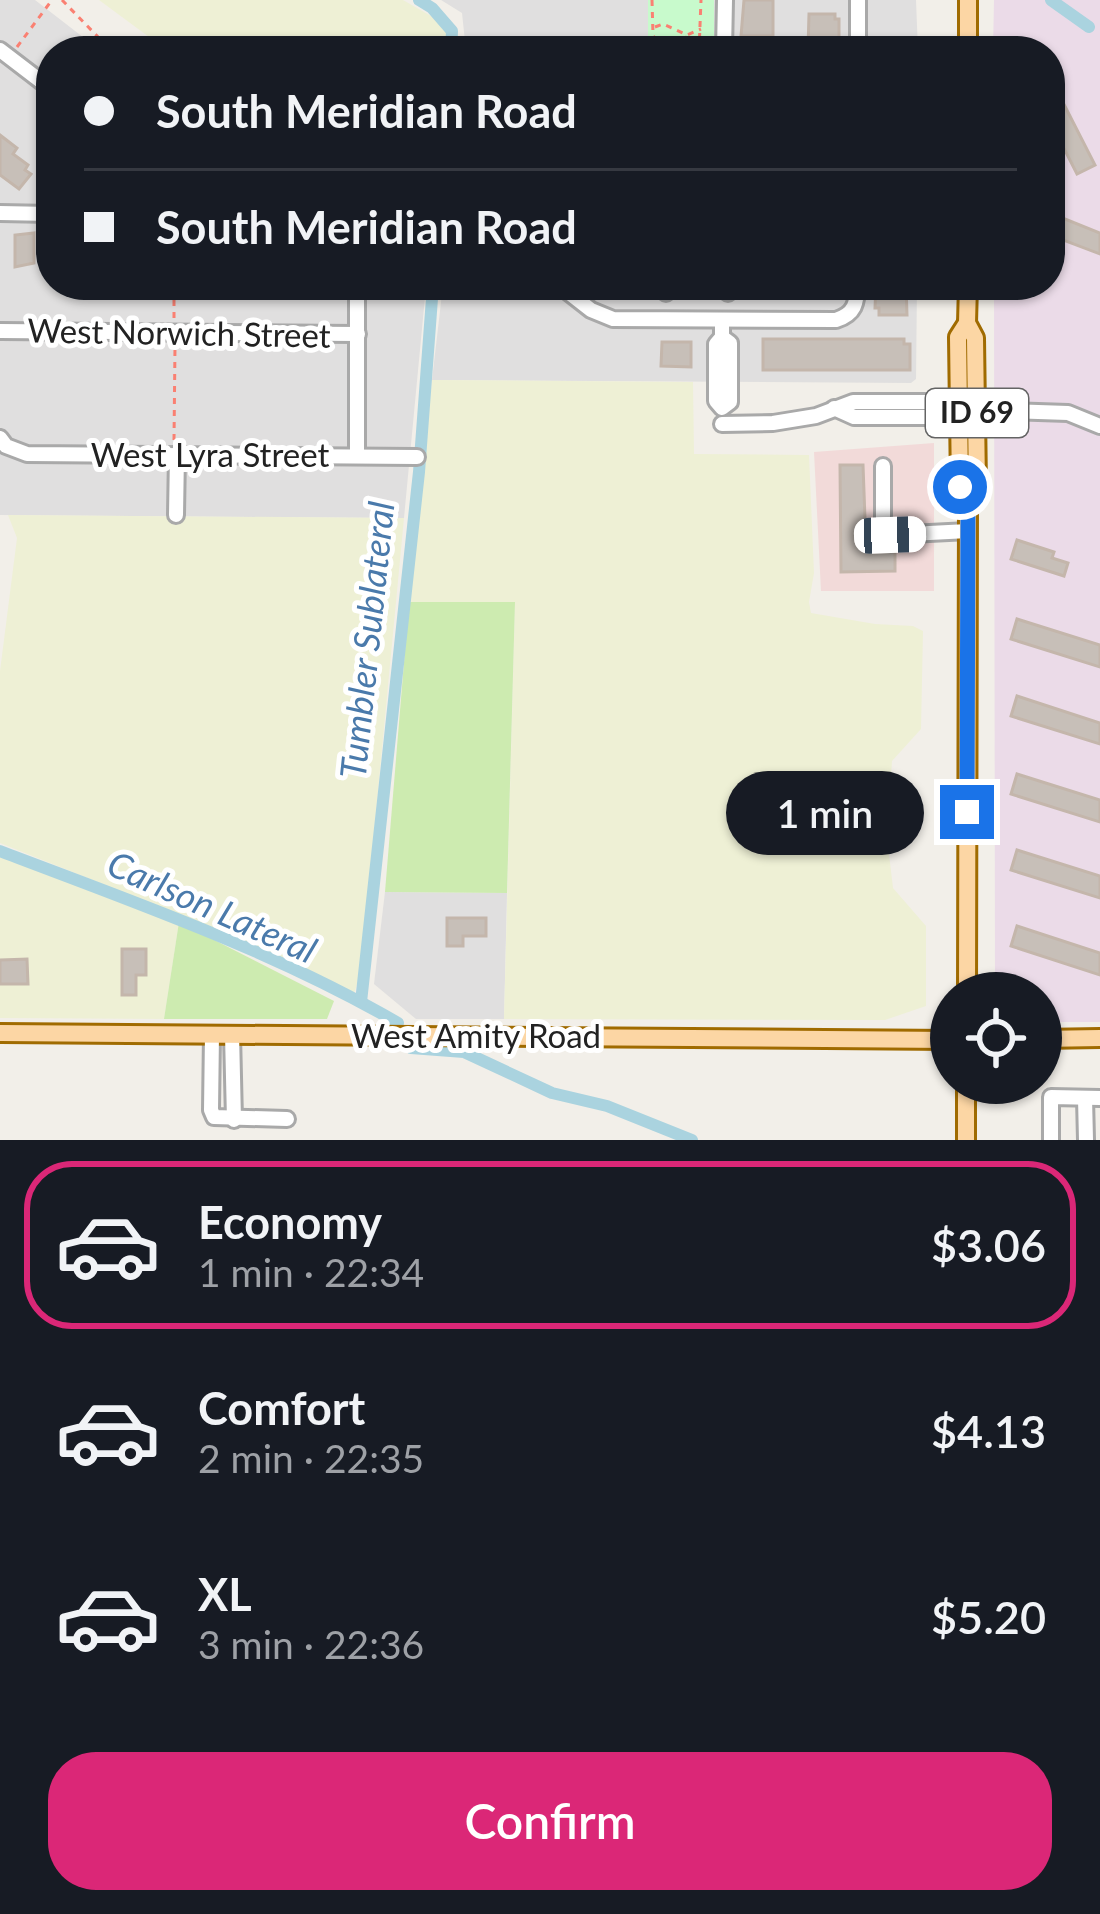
<!DOCTYPE html>
<meta charset="utf-8">
<style>
body{margin:0;font-family:Lato,sans-serif;background:#242831;color:#f1f3f6;height:100vh;display:flex;flex-direction:column;font-size:45px;white-space:nowrap}
*{box-sizing:border-box;margin:0}
p{font-size:39px;color:#9ea1a6}
.icon{flex:none;width:66px;height:66px;fill:none;stroke:currentColor;stroke-width:2;stroke-linecap:round;stroke-linejoin:round}
.map{position:relative;height:1140px;overflow:hidden}
.sheet{display:flex;flex-direction:column;background:#171b24;flex:1}
.sheet>*{flex:none}
.top-card{position:absolute;left:36px;top:36px;width:1029px;height:264px;border-radius:48px;box-shadow:0 3px 9px #0004;display:grid;align-content:center;height:264px;padding:0 48px;background:#171b24}
.tools{position:absolute;left:930px;top:972px;display:grid;gap:24px}
.tools a{display:grid;place-items:center;width:132px;height:132px;border-radius:50%;background:#171b24;box-shadow:0 3px 9px #0004;font-size:60px}
.end{position:absolute;width:54px;height:54px;margin:-27px;border:15px solid #1a73e8;background:#fff;box-shadow:0 0 0 6px #fff}
.from{border-radius:50%}
.bubble{position:absolute;height:84px;border-radius:42px;background:#171b24;box-shadow:0 3px 9px #0004;font-size:39px;font-weight:600;line-height:84px;text-align:center}
.car{position:absolute;width:36px;height:72px;margin:-36px -18px;border-radius:15px;box-shadow:0 0 9px 3px #0007;background:linear-gradient(#fff 24%,#345 0 40%,#fff 0 76%,#345 0 86%,#fff 0)}
.top-card b{display:flex;align-items:center;gap:42px;height:114px;font-size:45px}
.top-card b+b{border-top:3px solid #363941}
.top-card i{width:30px;height:30px;background:#f1f3f6}
ul{padding:21px 0 0;list-style:none}
li{display:flex;align-items:center;gap:36px;height:168px;margin:0 24px 18px;padding:0 24px;border:6px solid transparent;border-radius:48px}
li div{flex:1}
li b{display:block;font-size:45px}
li em{font-style:normal;font-weight:600}
li.selected{border-color:#db2777}
li>.icon{width:108px;height:108px;stroke-width:1.5}
.cta{display:flex;gap:24px;margin-top:auto;padding:24px 48px}
.cta a{flex:1;height:138px;border-radius:48px;background:#db2777;color:#fff;font-size:48px;font-weight:600;line-height:138px;text-align:center}
.map>svg:first-child{display:block}
</style>
<div class="map">
<svg width="1100" height="1140" viewBox="0 0 1100 1140">
<rect width="100%" height="100%" fill="#f2efe9"/>
<g fill="#e0dfdf">
<polygon points="0,0 35,0 101,51 51,51 51,285 409,285 425,297 404,518 0,515"/>
<polygon points="441,0 916,0 918,51 466,51 462,13"/>
<polygon points="443,285 917,285 916,379 911,383 432,380"/>
<polygon points="385,892 507,893 504,1019 416,1019 374,984"/>
</g>
<polygon fill="#f2dad9" points="934,443 934,591 821,591 814,452"/>
<polygon fill="#ebdbe8" points="994,0 1100,0 1100,1022 1041,1022 1041,993 995,993 994,285 1050,285 1050,51 993,51"/>
<g fill="#eef0d5">
<polygon points="99,0 403,0 431,16 448,33 448,51 168,51"/>
<polygon points="432,380 693,382 694,454 809,455 814,573 809,602 811,613 875,624 913,626 923,631 921,729 892,761 887,837 893,888 926,926 926,1006 885,1020 504,1019 515,603 409,602"/>
<polygon points="8,515 404,518 361,969 355,991 348,998 241,950 205,925 0,843 0,671 17,538"/>
<polygon points="0,852 179,922 164,1019 0,1018"/>
</g>
<g fill="#cdebb0">
<polygon points="409,602 515,602 507,893 385,892"/>
<polygon points="179,922 334,1001 327,1019 164,1019"/>
</g>
<rect fill="#c8facc" x="648" y="0" width="66" height="51"/>
<g fill="none" stroke-linecap="round" stroke-linejoin="round">
<g stroke="#aad3df" stroke-width="12">
<polyline points="419,0 432,8 452,31 451,51"/>
<polyline points="1051,0 1089,27"/>
<path d="M0 851C134 902 274 951 398 1023"/>
<polyline points="361,1002 419,472 433,285"/>
<polyline points="411,1048 464,1052 552,1093 607,1106 692,1140"/>
</g>
</g>
<g fill="#c7bfb8" stroke="#c4b6ab" stroke-width="3">
<polygon points="744,0 773,0 773,36 741,36"/>
<polygon points="809,14 835,14 835,19 839,19 839,49 808,49"/>
<polygon points="1050,77 1095,165 1077,174 1050,121"/>
<polygon points="0,135 17,148 13,154 28,165 25,170 31,174 19,189 0,175"/>
<polygon points="1050,213 1100,233 1100,254 1050,235"/>
<polygon points="34,233 34,263 15,267 15,235"/>
<polygon points="876,285 906,285 907,315 879,315 879,308 875,308"/>
<polygon points="763,339 904,339 904,344 910,344 910,370 763,370"/>
<polygon points="662,342 691,342 691,367 661,366"/>
<polygon points="840,465 863,465 866,546 895,547 895,571 841,572"/>
<polygon points="1017,540 1054,552 1052,558 1068,563 1064,576 1011,559"/>
<polygon points="1017,619 1100,645 1100,667 1011,639"/>
<polygon points="1017,696 1100,723 1100,744 1011,716"/>
<polygon points="1017,774 1100,800 1100,822 1011,794"/>
<polygon points="1017,850 1100,876 1100,898 1011,870"/>
<polygon points="447,918 486,918 486,936 463,936 463,946 447,946"/>
<polygon points="1017,926 1100,953 1100,975 1011,946"/>
<polygon points="122,949 146,949 146,975 136,975 136,995 122,995"/>
<polygon points="27,959 28,984 0,984 0,960"/>
</g>
<g fill="none" stroke-linecap="round" stroke-linejoin="round">
<g stroke="#a9a9a9" stroke-width="20">
<g id="minor">
<polyline points="0,50 51,89"/>
<polyline points="724,51 725,0"/>
<polyline points="858,51 858,0"/>
<polyline points="0,213 51,214"/>
<polyline points="357,285 357,456"/>
<path d="M559 285 591 310 613 319 836 320C855 314 857 303 857 285"/>
<polyline points="666,285 666,293"/>
<polyline points="728,285 728,293"/>
<polyline points="722,321 722,337 716,344 716,401 722,408 730,402 730,343 722,337"/>
<polyline points="0,331 358,334"/>
<polyline points="834,408 854,417 958,417"/>
<polyline points="977,410 1068,413 1100,426"/>
<polyline points="722,424 773,423 816,416 853,402 958,402"/>
<polyline points="0,438 6,446 27,454 417,457"/>
<polyline points="883,466 883,526 891,535 968,531"/>
<polyline points="176,515 177,454"/>
<polyline points="212,1034 211,1110 214,1117 287,1119"/>
<polyline points="232,1034 234,1120"/>
<polyline points="1085,1098 1086,1140"/>
<polyline points="1051,1140 1051,1097 1100,1098"/>
</g>
</g>
<g stroke="#a06b00" stroke-width="22">
<g id="major">
<polyline points="968,51 968,0"/>
<polyline points="968,285 967,323 975,338 977,487 968,503"/>
<polyline points="967,993 968,503 960,487 958,337 967,323"/>
<polyline points="0,1033 951,1040"/>
<polyline points="1041,1039 1100,1038"/>
<polyline points="966,1140 966,1083"/>
</g>
</g>
<g stroke="#fa8072" stroke-width="3" stroke-dasharray="6 6" stroke-linecap="butt">
<polyline points="62,0 99,38 128,51"/>
<polyline points="652,0 653,35 661,51"/>
<polyline points="655,27 663,24 687,35 701,29"/>
<polyline points="17,47 52,0"/>
<polyline points="685,51 687,36"/>
<polyline points="699,51 701,0"/>
<polyline points="745,51 746,43 779,44 781,51"/>
<polyline points="469,292 479,285"/>
<polyline points="174,318 174,285"/>
<polyline points="174,440 175,346"/>
</g>
<use href="#minor" stroke="#fff" stroke-width="14"/>
<use href="#major" stroke="#fcd6a4" stroke-width="16"/>
</g>
<g fill="none" stroke-linecap="round" stroke-linejoin="round">
<polyline stroke="#1a73e8" stroke-width="15" points="960,487 968,503 967,812"/>
</g>
<g text-anchor="middle" stroke-width="10" stroke-linejoin="round" paint-order="stroke">
<rect fill="#fff" stroke="#646464" stroke-width="3" x="926" y="389" width="102" height="48" rx="9"/>
<g font-size="30" font-weight="bold" fill="#222">
<text x="977" y="423">ID 69</text>
</g>
<g font-size="33" fill="#222" stroke="#fff">
<text transform="translate(179 333) rotate(1)" y="12">West Norwich Street</text>
<text x="210" y="467">West Lyra Street</text>
<text x="476" y="1048">West Amity Road</text>
</g>
<g font-size="36" font-style="italic" fill="#4a7aab" stroke="#fff">
<text transform="translate(367 640) rotate(-84)" y="13">Tumbler Sublateral</text>
<text transform="translate(212 907) rotate(24)" y="13">Carlson Lateral</text>
</g>
</g>
</svg>
<div class="tools">
<a><svg class="icon" aria-label="locate" viewBox="0 0 24 24"><circle cx="12" cy="12" r="6"/><path d="M12 2v4M12 18v4M2 12h4M18 12h4"/></svg></a>
</div>
<i class="end from" style="left:960px;top:487px"></i>
<i class="end" style="left:967px;top:812px"></i>
<div class="bubble" style="left:726px;top:771px;width:198px">1 min</div>
<i class="car" style="left:890px;top:535px;rotate:88deg"></i>
<div class="top-card">
<b><i class="from"></i>South Meridian Road</b>
<b><i></i>South Meridian Road</b>
</div>
</div>
<section class="sheet">
<ul>
<li class="selected"><svg class="icon" aria-label="car" viewBox="0 0 24 24"><path d="M5 17H2v-5l4-1 3-4h7l3 4 3 1v5h-3M9 17h6M6 11h13"/><circle cx="7" cy="17" r="2"/><circle cx="17" cy="17" r="2"/></svg><div><b>Economy</b><p>1 min · 22:34</p></div><em>$3.06</em></li>
<li><svg class="icon" aria-label="car" viewBox="0 0 24 24"><path d="M5 17H2v-5l4-1 3-4h7l3 4 3 1v5h-3M9 17h6M6 11h13"/><circle cx="7" cy="17" r="2"/><circle cx="17" cy="17" r="2"/></svg><div><b>Comfort</b><p>2 min · 22:35</p></div><em>$4.13</em></li>
<li><svg class="icon" aria-label="car" viewBox="0 0 24 24"><path d="M5 17H2v-5l4-1 3-4h7l3 4 3 1v5h-3M9 17h6M6 11h13"/><circle cx="7" cy="17" r="2"/><circle cx="17" cy="17" r="2"/></svg><div><b>XL</b><p>3 min · 22:36</p></div><em>$5.20</em></li>
</ul>
<div class="cta"><a>Confirm</a></div>
</section>
